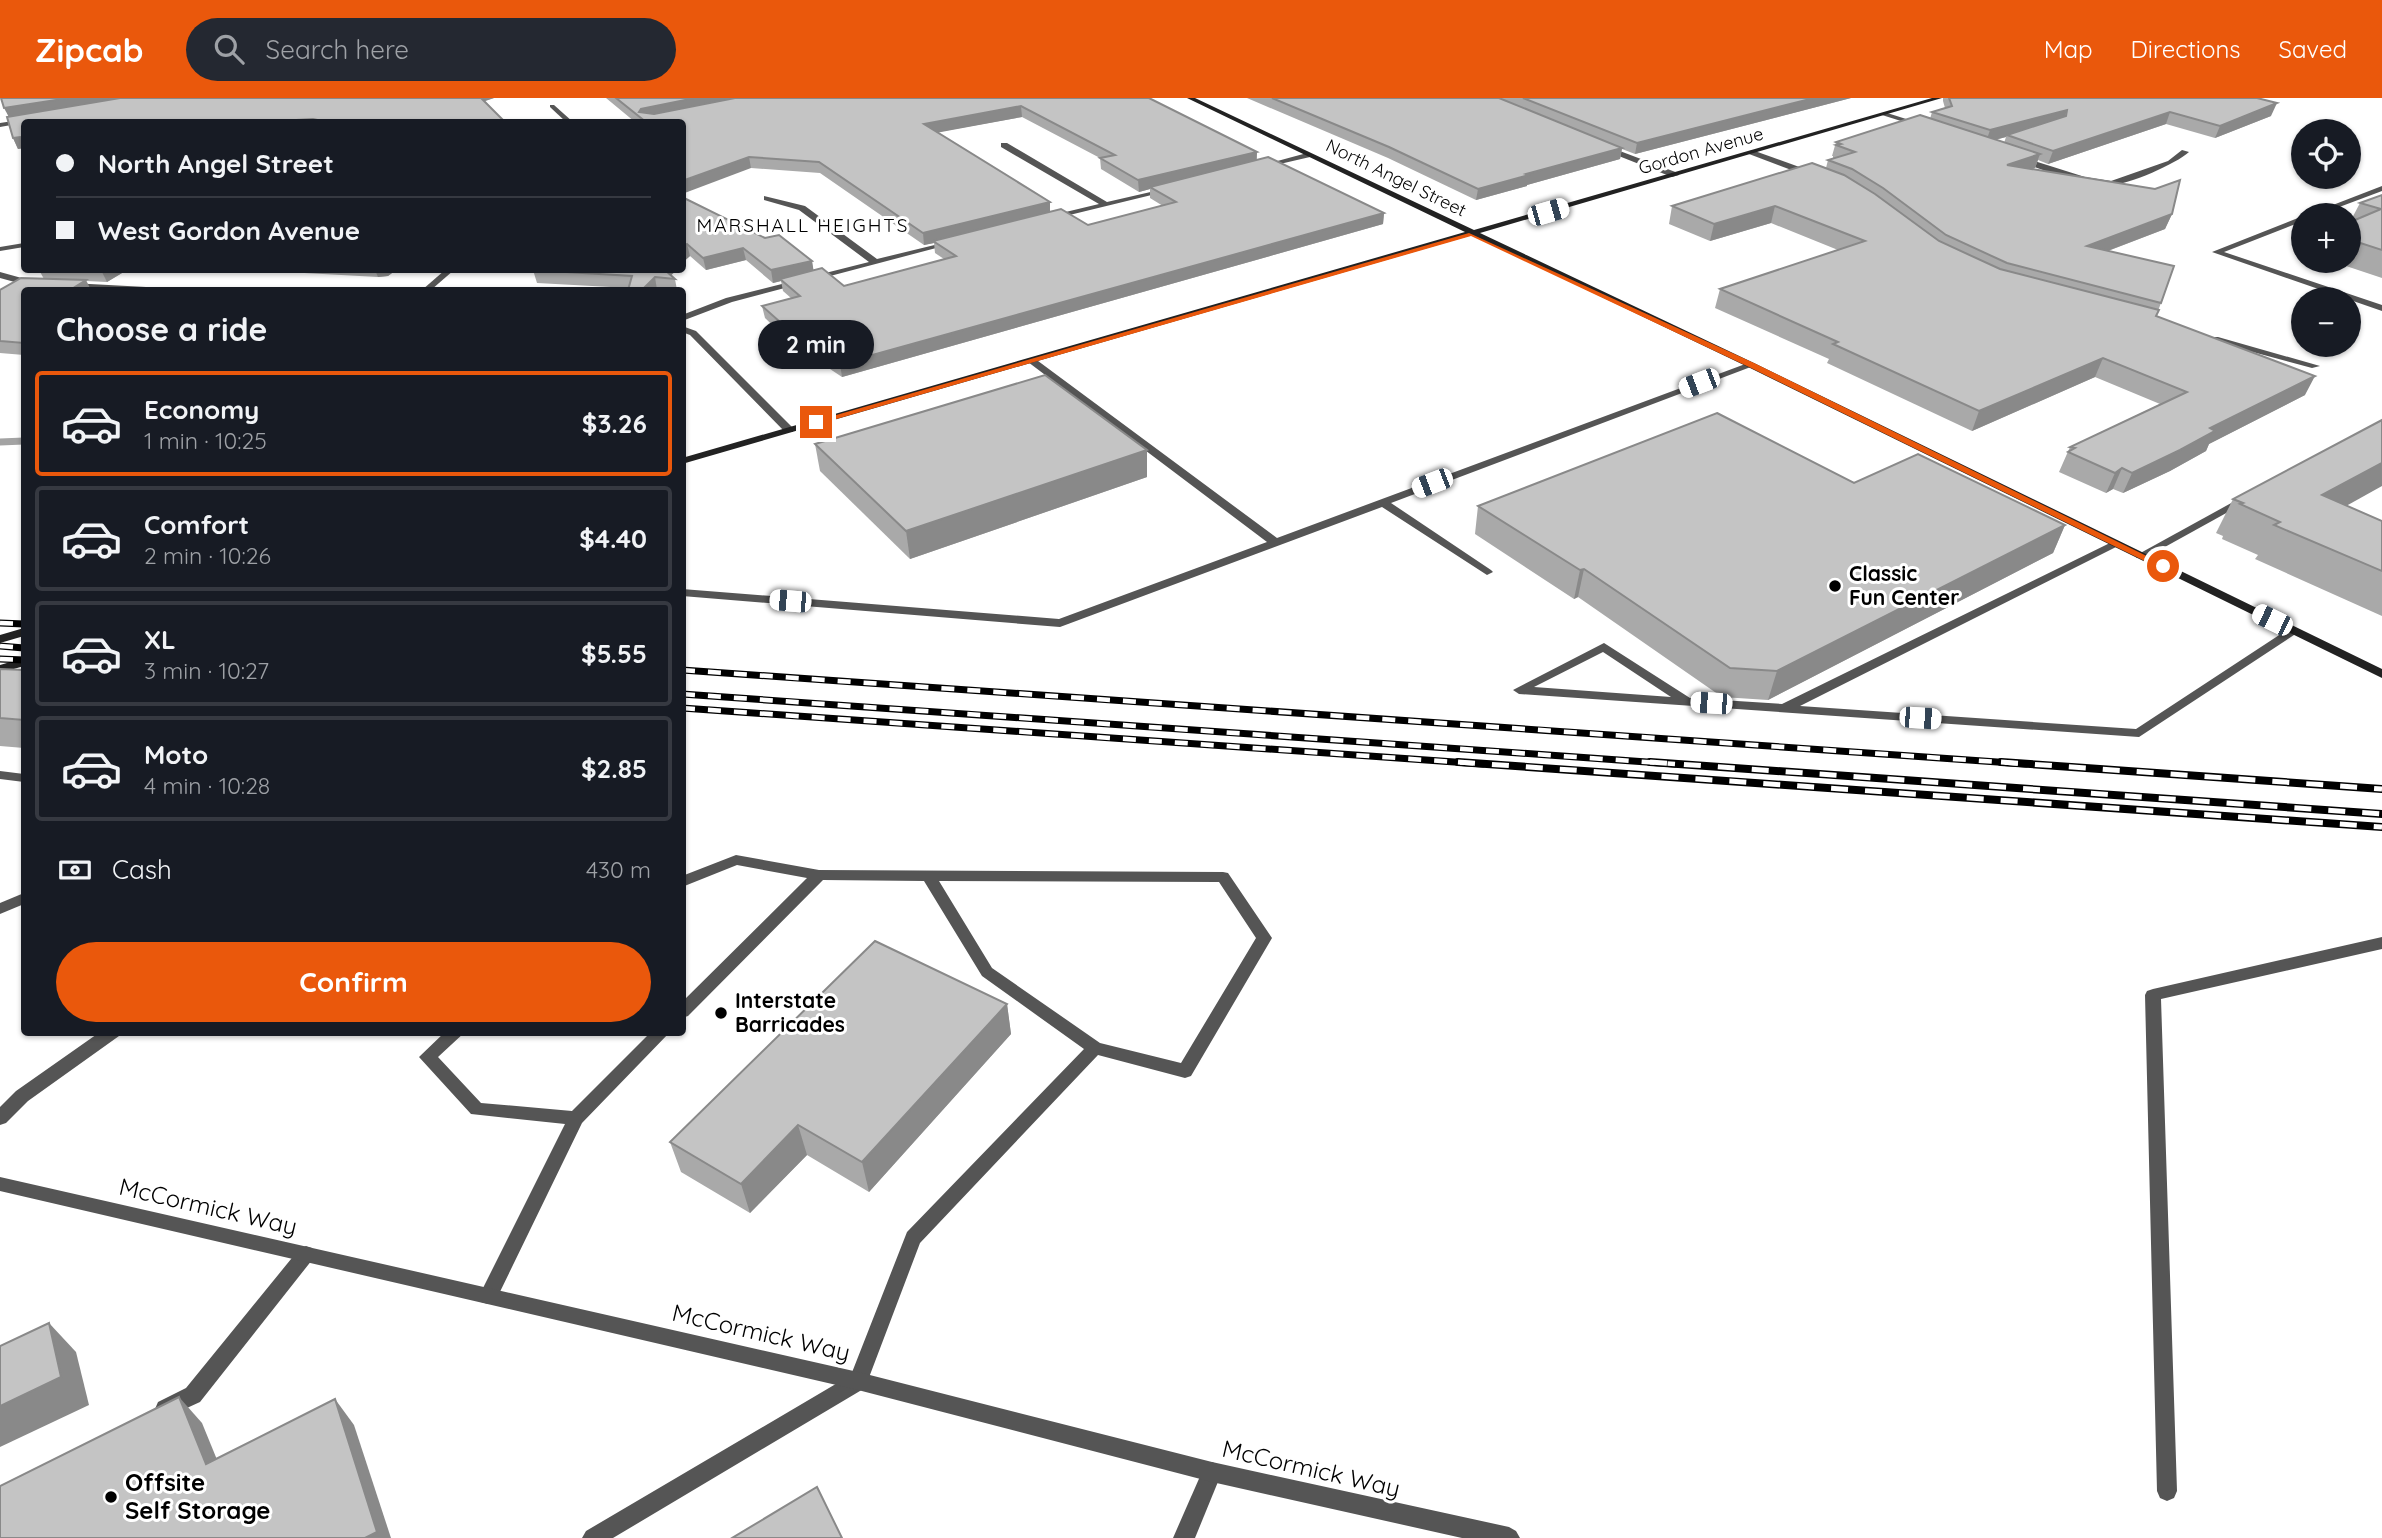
<!DOCTYPE html>
<meta charset="utf-8">
<style>
body{margin:0;font-family:Quicksand,sans-serif;background:#242831;color:#f1f3f6;height:100vh;display:flex;flex-direction:column;font-size:26px;white-space:nowrap}
*{box-sizing:border-box;margin:0}
p{font-size:23px;color:#9ea1a6}
.icon{flex:none;width:38px;height:38px;fill:none;stroke:currentColor;stroke-width:2;stroke-linecap:round;stroke-linejoin:round}
.map{position:relative;flex:1;overflow:hidden}
.sheet{position:absolute;left:21px;top:189px;width:665px;height:749px;display:flex;flex-direction:column;background:#171b24;border-radius:7px;box-shadow:0 2px 5px #0004}
.sheet>*{flex:none}
.top-card{position:absolute;left:21px;top:21px;width:665px;height:154px;border-radius:7px;box-shadow:0 2px 5px #0004;display:grid;align-content:center;height:154px;padding:0 35px;background:#171b24}
.fabs{position:absolute;left:2291px;top:21px;display:grid;gap:14px}
.fabs a{display:grid;place-items:center;width:70px;height:70px;border-radius:50%;background:#171b24;box-shadow:0 2px 5px #0004;font-size:35px}
.end{position:absolute;width:32px;height:32px;margin:-16px;border:9px solid #ea580c;background:#fff;box-shadow:0 0 0 4px #fff}
.from{border-radius:50%}
.bubble{position:absolute;height:49px;border-radius:24px;background:#171b24;box-shadow:0 2px 5px #0004;font-size:23px;font-weight:700;line-height:49px;text-align:center}
.car{position:absolute;width:21px;height:42px;margin:-21px -10px;border-radius:9px;box-shadow:0 0 5px 2px #0007;background:linear-gradient(#fff 24%,#345 0 40%,#fff 0 76%,#345 0 86%,#fff 0)}
.top-card b{display:flex;align-items:center;gap:24px;height:66px;font-size:26px}
.top-card b+b{border-top:2px solid #363941}
.top-card i{width:18px;height:18px;background:#f1f3f6}
ul{padding:0;list-style:none}
li{display:flex;align-items:center;gap:21px;height:105px;margin:0 14px 10px;padding:0 21px;border:4px solid #363941;border-radius:7px}
li div{flex:1}
li b{display:block;font-size:26px}
li em{font-style:normal;font-weight:700}
li.active{border-color:#ea580c}
li>.icon{width:63px;height:63px;stroke-width:1.5}
h2{padding:0 35px;font-size:32px;line-height:84px}
.pay{display:flex;align-items:center;gap:18px;height:77px;padding:0 35px;font-size:26px}
.pay p{margin-inline-start:auto}
.primary-button{display:flex;gap:14px;margin-top:auto;padding:14px 35px}
.primary-button a{flex:1;height:80px;border-radius:42px;background:#ea580c;color:#fff;font-size:28px;font-weight:700;line-height:80px;text-align:center}
header{display:flex;align-items:center;gap:42px;box-sizing:border-box;height:98px;padding:0 35px;background:#ea580c;color:#fff}
header strong{font-size:33px}
nav{display:flex;gap:38px;margin-inline-start:auto;font-size:24px}
.search{width:490px;height:63px;background:#242831;display:flex;align-items:center;gap:18px;box-sizing:border-box;padding:0 24px;border-radius:38px;color:#9ea1a6;font-size:26px}
.map>svg:first-child{display:block}
</style>
<header>
<strong>Zipcab</strong>
<div class="search"><svg class="icon" aria-label="search" viewBox="0 0 24 24"><circle cx="10" cy="10" r="6"/><path d="M15 15l6 6"/></svg>Search here</div>
<nav><a>Map</a><a>Directions</a><a>Saved</a></nav>
</header>
<div class="map">
<svg width="2382" height="1440" viewBox="0 0 2382 1440">
<rect width="100%" height="100%" fill="#fff"/>
<g fill="none" stroke-linecap="round" stroke-linejoin="round">
<polyline stroke="#a3a3a3" stroke-width="7" points="0,344 24,343"/>
<g fill="#555" fill-rule="evenodd">
<polygon points="2382,88 2382,93 2318,117 2307,117"/>
<polygon points="2303,118 2303,123 2224,154 2382,207 2382,213 2212,154"/>
<polygon points="1028,260 1034,260 1277,440 1748,265 1756,267 1391,405 1491,472 1493,474 1487,477 1382,409 1060,529 682,498 682,491 1059,521 1267,444 1028,264"/>
<polygon points="2244,398 2248,399 2248,403 2145,460 2137,460 2135,458"/>
<path d="M2116 442 2122 445 2120 447 1800 608 2136 631 2290 530 2294 529 2300 533 2139 639 1519 596 1513 592 1604 545 1690 600 1782 606ZM1603 554 1671 599 1534 589Z"/>
<polygon points="0,673 24,676 24,684 0,681"/>
<path d="M736 757 819 772 1223 774 1228 775 1272 840 1191 978 1185 980 1098 957 920 1145 865 1290 613 1440H582L586 1433 851 1277 907 1134 1084 951 982 878 924 783 823 782 688 918 682 920V904L807 780 737 767 682 789V778ZM939 783 1219 784 1256 840 1181 965 1100 945 992 870Z"/>
<polygon points="24,795 24,806 0,816 0,805"/>
<polygon points="2382,839 2382,851 2161,901 2177,1393 2174,1400 2167,1403 2160,1400 2157,1393 2145,897 2147,893 2153,891"/>
<polygon points="100,934 121,934 119,938 28,1003 6,1025 0,1027 0,1009 16,993"/>
<polygon points="445,934 465,934 438,959 481,1005 572,1013 651,934 670,934 582,1025 495,1204 488,1206 481,1204 479,1198 565,1026 471,1016 419,959"/>
<polygon points="306,1148 312,1150 315,1156 312,1162 200,1304 165,1320 158,1318 155,1311 158,1304 186,1290 300,1150"/>
<polygon points="1212,1364 1219,1367 1222,1374 1195,1440 1173,1440 1205,1367"/>
</g>
<g fill="#555" fill-rule="evenodd">
<polygon points="550,7 554,7 573,24 566,24 550,9"/>
<polygon points="1884,14 1922,26 1924,27 1920,29 1882,17"/>
<polygon points="26,21 28,24 0,29 0,25"/>
<polygon points="1001,45 1007,45 1107,104 1168,90 1172,92 1049,122 1049,118 1099,106 1001,49"/>
<polygon points="1604,47 1678,75 1679,77 1672,79 1601,51 1600,49"/>
<polygon points="1752,52 1816,75 1817,77 1810,79 1749,56 1748,54"/>
<path d="M2182 52 2189 54C2176 66 2126 88 2109 87 2086 86 2035 72 2015 60L2019 58 2085 79 2111 83 2168 63Z"/>
<polygon points="1307,55 1311,57 1310,59 1263,70 1259,68"/>
<polygon points="764,98 805,108 877,161 951,143 955,145 732,204 682,223 682,217 726,200 869,164 799,112 764,102"/>
<polygon points="24,145 24,149 0,153 0,149"/>
<polygon points="445,172 454,172 431,192 422,192"/>
<polygon points="0,174 36,184 37,186 33,189 0,180"/>
<polygon points="71,185 146,189 150,192 68,190 67,188"/>
<polygon points="682,228 696,233 793,330 793,334 785,334 690,237 682,234"/>
<polygon points="2212,239 2218,239 2320,268 2312,270 2212,243"/>
<polygon points="0,1079 858,1274 1212,1364 1509,1429 1516,1433 1520,1440 1462,1440 1212,1384 858,1292 0,1093"/>
</g>
<g fill="#222" fill-rule="evenodd">
<polygon points="1187,0 1195,0 1474,132 1932,0 1942,0 1480,135 1754,265 2382,571 2382,580 1748,269 1472,137 682,366 682,360 1465,134"/>
<polygon points="24,530 24,538 0,545 0,537"/>
<polygon points="24,560 24,568 0,575 0,567"/>
</g>
<g stroke="#000" stroke-width="7">
<g id="rail-far1">
<polyline points="0,525 24,526"/>
<polyline points="0,548 24,550"/>
<polyline points="0,561 24,562"/>
<polyline points="682,572 2026,666"/>
<polyline points="682,596 1675,666"/>
<polyline points="682,610 1483,666"/>
</g>
</g>
<g stroke="#000" stroke-width="8">
<g id="rail">
<polyline points="1458,664 2382,729"/>
<polyline points="1650,664 2382,716"/>
<polyline points="2001,664 2382,691"/>
</g>
</g>
<use href="#rail-far1" stroke="#fff" stroke-width="4.5" stroke-dasharray="13" stroke-linecap="butt"/>
<use href="#rail" stroke="#fff" stroke-width="5" stroke-dasharray="17" stroke-linecap="butt"/>
</g>
<g fill="#a9a9a9" fill-rule="evenodd">
<polygon points="1,0 494,0 485,3 505,24 24,24 24,57 23,50 18,51 13,40 7,19 9,19"/>
<path d="M606 0H1149L1257 54V62L1384 115 1383 126 842 279 791 245 765 220 762 208 791 200 783 193 781 183 773 185 746 162 706 172 690 158 682 165V99L812 163 813 173 844 188 944 161 935 155 934 145 924 147 820 75 751 70 682 24H635ZM1022 19 1100 60 1101 71 1139 94 1150 91V100L1163 108 1088 127 1050 114 938 34Z"/>
<polygon points="1247,0 1851,0 1635,56 1622,51 1620,61 1527,87 1527,88 1476,102 1388,60"/>
<path d="M1943 0H2257L2271 18 2215 40 2166 26 2048 66 2038 62 2035 70 2033 71 2172 116 2165 131 2108 153 2161 205 2156 218 2305 297 2209 346 2206 353 2170 373 2123 395 2113 391 2106 395 2059 374 2070 349 2160 306 2095 279 1972 333 1827 265 1829 261 1715 210 1720 191 1838 152 1771 125 1710 143 1669 126 1672 108 1826 70 1828 62 1833 61V58H1832L1836 44 1930 21 1932 14 1945 10 1943 3ZM2006 39 2004 45 1995 42Z"/>
<polygon points="2382,97 2382,180 2331,163 2348,163 2348,125 2350,124 2360,105"/>
<polygon points="39,172 127,172 107,184 86,183 24,192 24,257 0,255 0,192 44,181"/>
<polygon points="249,172 396,172 388,178 378,179"/>
<polygon points="533,172 671,177 675,181 677,192 628,192 629,190 537,185"/>
<polygon points="815,346 1147,352 1147,379 910,461 820,373"/>
<polygon points="1854,385 2065,427 2053,455 1768,602 1722,599 1578,499 1574,501 1475,436 1478,408"/>
<polygon points="2233,401 2346,408 2382,423 2382,518 2255,461 2258,457 2222,441 2223,438 2216,435"/>
<polygon points="0,571 24,572 24,650 0,648"/>
<polygon points="1007,906 1011,936 869,1094 807,1057 750,1115 681,1074 670,1044"/>
</g>
<g fill="#898989">
<polygon points="69,0 137,0 10,21 4,10"/>
<polygon points="478,0 494,0 479,5"/>
<polygon points="695,0 749,0 640,20 639,14 641,11"/>
<polygon points="1814,0 1851,0 1635,56 1637,45"/>
<polygon points="2277,5 2271,18 2215,40 2220,28"/>
<polygon points="1021,8 1022,19 925,37 924,26"/>
<polygon points="2067,12 2063,24 2007,37 2006,39 1986,44 1990,32"/>
<polygon points="2170,14 2166,26 2048,66 2053,53"/>
<polygon points="20,39 24,50 18,51 13,40"/>
<polygon points="1622,50 1620,61 1527,87 1527,88 1476,102 1478,91 1526,76"/>
<polygon points="1257,54 1256,65 1150,89 1150,91 1139,94 1138,82"/>
<polygon points="2040,56 2035,70 2003,81 2007,67"/>
<polygon points="749,59 751,70 682,96 682,83"/>
<polygon points="1050,104 1050,116 933,143 934,145 924,147 923,135"/>
<polygon points="1775,108 1771,125 1710,143 1714,126"/>
<polygon points="1384,115 1383,126 842,279 840,266"/>
<polygon points="2172,116 2165,131 2081,163 2087,148"/>
<polygon points="687,146 690,158 682,165 682,150"/>
<polygon points="743,150 746,162 706,172 703,160"/>
<polygon points="812,163 814,175 780,181 781,183 773,185 771,172"/>
<polygon points="101,172 127,172 107,184"/>
<polygon points="375,172 396,172 388,178 378,179"/>
<polygon points="664,172 677,172 668,180"/>
<polygon points="655,179 657,192 642,192"/>
<polygon points="86,182 91,192 70,192"/>
<polygon points="2103,260 2095,279 1972,333 1979,313"/>
<polygon points="2315,278 2305,297 2209,346 2206,353 2170,373 2123,395 2132,375 2210,330"/>
<polygon points="682,301 685,314 682,315"/>
<polygon points="1147,352 1147,379 910,461 906,433"/>
<polygon points="2382,365 2382,388 2303,432 2322,397"/>
<polygon points="2122,370 2113,391 2106,395 2115,375"/>
<polygon points="2065,427 2053,455 1768,602 1777,573"/>
<polygon points="1584,471 1578,499 1574,501 1580,472"/>
<polygon points="1007,906 1011,936 869,1094 862,1064"/>
<polygon points="798,1027 807,1057 750,1115 741,1086"/>
<polygon points="49,1225 76,1254 89,1307 0,1349 0,1308"/>
<polygon points="179,1299 202,1325 229,1391 206,1366"/>
<polygon points="335,1301 354,1327 391,1440 365,1440"/>
</g>
<g fill="#c4c4c4" stroke="#898989" stroke-width="2">
<polygon points="1,0 69,0 4,10"/>
<polygon points="120,0 481,0 505,24 327,24 313,21 262,24 24,24 24,57 20,39 13,40 7,19"/>
<polygon points="616,0 695,0 641,11 639,14 654,16 735,0 1149,0 1257,54 1138,82 1100,60 1115,57 1021,8 924,26 1050,104 923,135 819,64 749,59 682,83 682,24 646,24"/>
<polygon points="1272,0 1499,0 1622,50 1526,76 1529,77 1478,91 1389,49"/>
<polygon points="1523,0 1814,0 1637,45"/>
<polygon points="1949,0 2257,0 2277,5 2220,28 2170,14 2053,53 2007,37 2066,18 2067,12 1990,32 1932,14 1952,8"/>
<polygon points="1920,17 2040,56 2007,67 2155,91 2180,82 2172,116 2087,148 2174,168 2161,205 2007,165 1946,137 1883,90 1852,71 1828,62 1855,54 1836,47 1841,46 1836,44"/>
<polygon points="1268,59 1384,115 840,266 789,232 762,208 800,198 780,181 822,170 844,188 956,158 933,143 1061,111 1088,127 1176,104 1150,89"/>
<polygon points="1812,65 1844,77 1875,96 1939,143 2000,171 2159,212 2156,218 2315,278 2210,330 2215,333 2180,352 2132,375 2122,370 2115,375 2068,354 2075,350 2070,349 2187,294 2103,260 1979,313 1833,246 1838,244 1720,191 1865,143 1775,108 1714,126 1672,108"/>
<polygon points="2382,97 2382,152 2348,141 2348,125 2381,111 2360,105"/>
<polygon points="682,99 765,140 779,137 812,163 771,172 743,150 703,160 687,146 682,150"/>
<polygon points="533,172 665,172 675,181 655,179 642,192 628,192 632,178"/>
<polygon points="21,180 86,182 70,192 24,192 24,245 0,243 0,192"/>
<polygon points="1045,277 1147,352 906,433 815,346"/>
<polygon points="1717,315 1854,385 1918,356 2065,427 1777,573 1730,570 1584,471 1580,472 1478,408"/>
<polygon points="2382,322 2382,365 2322,397 2382,423 2382,473 2274,427 2280,424 2240,406 2243,405 2233,401"/>
<polygon points="0,571 24,572 24,622 0,620"/>
<polygon points="875,843 1007,906 862,1064 798,1027 741,1086 670,1044"/>
<polygon points="49,1225 61,1279 0,1308 0,1248"/>
<polygon points="179,1299 206,1366 335,1301 377,1434 365,1440 0,1440 0,1388"/>
<polygon points="817,1389 842,1440 732,1440"/>
</g>
<polygon fill="#ea580c" points="1469,135 1754,265 2167,468 2159,470 1749,269 1471,138 819,326 812,324"/>
<g fill="#000" stroke="#fff" stroke-width="2.5">
<circle cx="1835" cy="488" r="7"/>
<circle cx="721" cy="915" r="7"/>
<circle cx="111" cy="1399" r="7"/>
</g>
<g text-anchor="middle" stroke-width="6" stroke-linejoin="round" paint-order="stroke">
<g font-size="18" fill="#000" stroke="#fff">
<text transform="translate(1701 53) rotate(-16)" y="6">Gordon Avenue</text>
<text transform="translate(1396 80) rotate(26)" y="6">North Angel Street</text>
</g>
<g font-size="19" letter-spacing="2" fill="#000" stroke="#fff">
<text x="803" y="134">MARSHALL HEIGHTS</text>
</g>
<g font-size="21" font-weight="bold" fill="#000" stroke="#fff" text-anchor="start">
<text x="1849" y="483">Classic<tspan x="1849" dy="24">Fun Center</tspan></text>
<text x="735" y="910">Interstate<tspan x="735" dy="24">Barricades</tspan></text>
</g>
<g font-size="24" fill="#000" stroke="#fff">
<text transform="translate(208 1109) rotate(13)" y="8">McCormick Way</text>
<text transform="translate(761 1235) rotate(13)" y="8">McCormick Way</text>
<text transform="translate(1311 1371) rotate(13)" y="8">McCormick Way</text>
</g>
<g font-size="24" font-weight="bold" fill="#000" stroke="#fff" text-anchor="start">
<text x="125" y="1393">Offsite<tspan x="125" dy="28">Self Storage</tspan></text>
</g>
</g>
</svg>
<div class="fabs">
<a><svg class="icon" aria-label="locate" viewBox="0 0 24 24"><circle cx="12" cy="12" r="6"/><path d="M12 2v4M12 18v4M2 12h4M18 12h4"/></svg></a>
<a>+</a>
<a>−</a>
</div>
<i class="end from" style="left:2163px;top:468px"></i>
<i class="end" style="left:816px;top:324px"></i>
<div class="bubble" style="left:758px;top:222px;width:116px">2 min</div>
<i class="car" style="left:1548px;top:114px;rotate:74deg"></i>
<i class="car" style="left:1699px;top:285px;rotate:249deg"></i>
<i class="car" style="left:1432px;top:385px;rotate:249deg"></i>
<i class="car" style="left:790px;top:503px;rotate:275deg"></i>
<i class="car" style="left:2272px;top:522px;rotate:296deg"></i>
<i class="car" style="left:1711px;top:605px;rotate:274deg"></i>
<i class="car" style="left:1920px;top:620px;rotate:94deg"></i>
<div class="top-card">
<b><i class="from"></i>North Angel Street</b>
<b><i></i>West Gordon Avenue</b>
</div>
<section class="sheet">
<h2>Choose a ride</h2>
<ul>
<li class="active"><svg class="icon" aria-label="car" viewBox="0 0 24 24"><path d="M5 17H2v-5l4-1 3-4h7l3 4 3 1v5h-3M9 17h6M6 11h13"/><circle cx="7" cy="17" r="2"/><circle cx="17" cy="17" r="2"/></svg><div><b>Economy</b><p>1 min · 10:25</p></div><em>$3.26</em></li>
<li><svg class="icon" aria-label="car" viewBox="0 0 24 24"><path d="M5 17H2v-5l4-1 3-4h7l3 4 3 1v5h-3M9 17h6M6 11h13"/><circle cx="7" cy="17" r="2"/><circle cx="17" cy="17" r="2"/></svg><div><b>Comfort</b><p>2 min · 10:26</p></div><em>$4.40</em></li>
<li><svg class="icon" aria-label="car" viewBox="0 0 24 24"><path d="M5 17H2v-5l4-1 3-4h7l3 4 3 1v5h-3M9 17h6M6 11h13"/><circle cx="7" cy="17" r="2"/><circle cx="17" cy="17" r="2"/></svg><div><b>XL</b><p>3 min · 10:27</p></div><em>$5.55</em></li>
<li><svg class="icon" aria-label="car" viewBox="0 0 24 24"><path d="M5 17H2v-5l4-1 3-4h7l3 4 3 1v5h-3M9 17h6M6 11h13"/><circle cx="7" cy="17" r="2"/><circle cx="17" cy="17" r="2"/></svg><div><b>Moto</b><p>4 min · 10:28</p></div><em>$2.85</em></li>
</ul>
<div class="pay"><svg class="icon" aria-label="cash" viewBox="0 0 24 24"><path d="M3 7h18v10H3z"/><circle cx="12" cy="12" r="2"/></svg>Cash<p>430 m</p></div>
<div class="primary-button"><a>Confirm</a></div>
</section>
</div>
